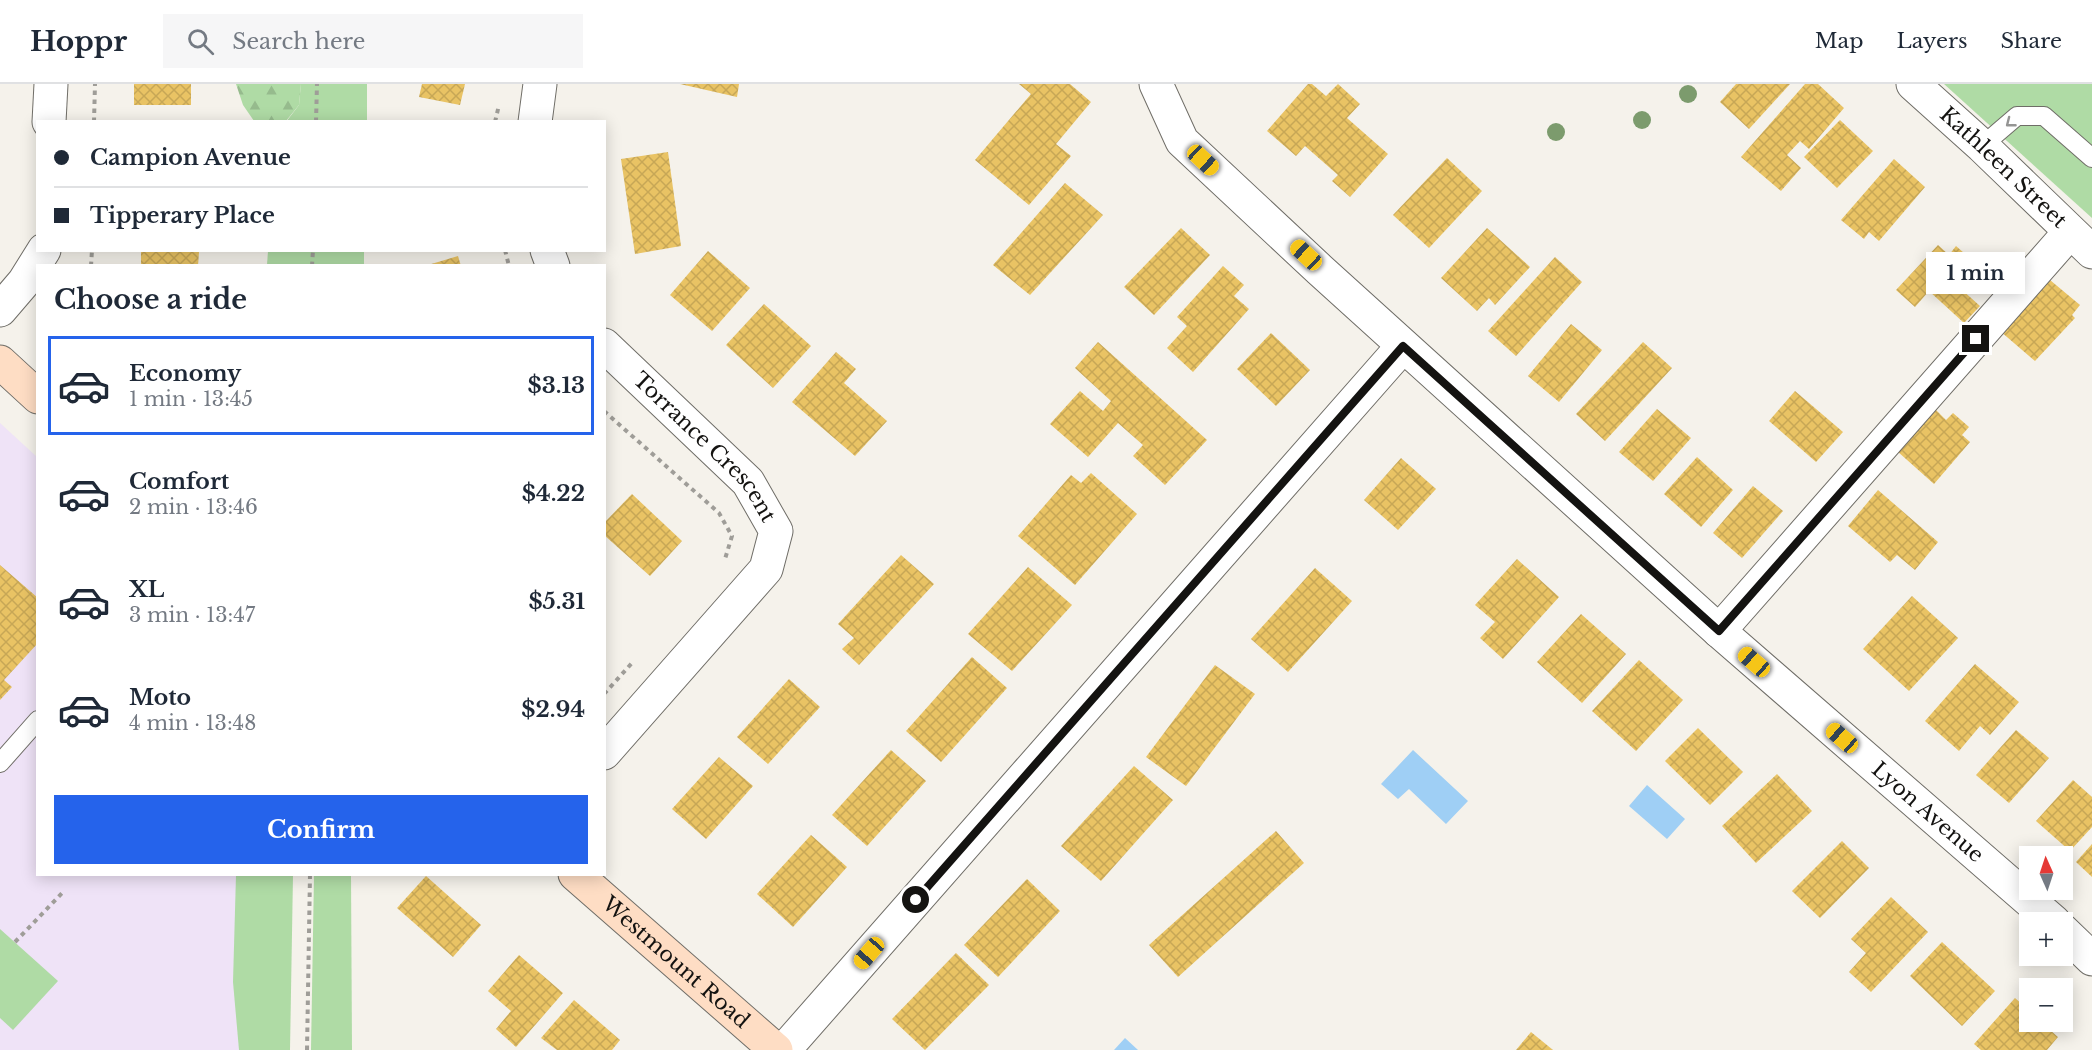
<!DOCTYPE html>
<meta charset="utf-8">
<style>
body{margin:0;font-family:"Libre Baskerville",serif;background:#f6f6f7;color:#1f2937;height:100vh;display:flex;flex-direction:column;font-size:22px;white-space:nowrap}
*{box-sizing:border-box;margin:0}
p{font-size:20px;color:#747a83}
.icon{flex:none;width:33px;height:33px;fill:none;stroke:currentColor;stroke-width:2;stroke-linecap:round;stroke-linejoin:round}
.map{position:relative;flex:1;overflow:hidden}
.details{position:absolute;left:36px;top:180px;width:570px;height:612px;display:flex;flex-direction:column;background:#fff;border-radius:0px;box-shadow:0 3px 15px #0003}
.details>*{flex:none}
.top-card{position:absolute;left:36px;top:36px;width:570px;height:132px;border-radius:0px;box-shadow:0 3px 15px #0003;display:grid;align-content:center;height:132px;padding:0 18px;background:#fff}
.needle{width:39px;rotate:357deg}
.fabs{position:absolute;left:2019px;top:762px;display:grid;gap:12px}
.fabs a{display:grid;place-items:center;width:54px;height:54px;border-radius:0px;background:#fff;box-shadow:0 3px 15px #0003;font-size:30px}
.end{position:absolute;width:27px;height:27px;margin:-14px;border:8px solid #141311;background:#fff;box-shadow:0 0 0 3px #fff}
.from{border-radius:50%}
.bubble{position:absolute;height:42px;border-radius:0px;background:#fff;box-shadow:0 3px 15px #0003;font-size:20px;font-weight:700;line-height:42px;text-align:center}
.car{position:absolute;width:18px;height:36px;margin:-18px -9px;border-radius:8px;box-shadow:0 0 4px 2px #0007;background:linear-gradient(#f5c518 24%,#345 0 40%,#f5c518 0 76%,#345 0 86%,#f5c518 0)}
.top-card b{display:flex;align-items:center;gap:21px;height:57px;font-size:22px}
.top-card b+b{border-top:2px solid #e0e1e3}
.top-card i{width:15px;height:15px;background:#1f2937}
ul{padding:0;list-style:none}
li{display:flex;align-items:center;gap:18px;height:99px;margin:0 12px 9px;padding:0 6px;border:3px solid transparent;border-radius:0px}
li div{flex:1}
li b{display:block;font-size:22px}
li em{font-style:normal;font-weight:700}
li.on{border-color:#2563eb}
li>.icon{width:54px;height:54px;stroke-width:1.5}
h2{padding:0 18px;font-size:27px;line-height:72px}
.primary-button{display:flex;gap:12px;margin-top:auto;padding:12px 18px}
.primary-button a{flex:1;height:69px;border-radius:0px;background:#2563eb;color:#fff;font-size:24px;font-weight:700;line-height:69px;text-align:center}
header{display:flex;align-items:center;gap:36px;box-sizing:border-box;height:84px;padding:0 30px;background:#fff;border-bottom:2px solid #e0e1e3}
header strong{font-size:28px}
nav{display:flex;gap:33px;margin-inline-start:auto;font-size:21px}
.search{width:420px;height:54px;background:#f6f6f7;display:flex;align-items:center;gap:15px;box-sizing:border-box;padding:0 21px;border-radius:0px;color:#747a83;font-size:22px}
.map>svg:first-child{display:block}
</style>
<header>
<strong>Hoppr</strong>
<div class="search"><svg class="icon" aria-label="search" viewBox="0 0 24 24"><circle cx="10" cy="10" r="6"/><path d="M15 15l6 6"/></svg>Search here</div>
<nav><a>Map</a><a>Layers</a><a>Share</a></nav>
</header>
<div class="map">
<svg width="2092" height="966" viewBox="0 0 2092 966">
<defs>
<pattern id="forest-firs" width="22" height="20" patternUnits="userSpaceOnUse" patternTransform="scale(1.5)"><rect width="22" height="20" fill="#afdba5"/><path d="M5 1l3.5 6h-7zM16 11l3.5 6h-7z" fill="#96bb8d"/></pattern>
<pattern id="building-cross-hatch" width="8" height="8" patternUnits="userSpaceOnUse" patternTransform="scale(1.5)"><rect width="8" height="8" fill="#e9c364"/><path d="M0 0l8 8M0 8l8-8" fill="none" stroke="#c7a756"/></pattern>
</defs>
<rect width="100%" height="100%" fill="#f5f2eb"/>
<polygon fill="#efe3f7" points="0,339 37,373 38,790 253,791 249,966 0,966"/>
<g fill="#afdba5">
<polygon points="301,0 367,0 367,37 286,38 299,21"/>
<polygon points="1944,0 2092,0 2092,134"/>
<polygon points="268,167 364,167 364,181 267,181"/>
<polygon points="236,791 293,791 290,966 239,966 233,898"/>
<polygon points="314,791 351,791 352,966 311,966"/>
<polygon points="0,845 58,897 13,946 0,934"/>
</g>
<polygon fill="url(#forest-firs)" points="236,0 301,0 299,21 286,37 254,37 243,21"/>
<g fill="#9fcff5">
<polygon points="1413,666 1468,717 1446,740 1409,705 1398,715 1381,700"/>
<polygon points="1647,701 1685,735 1667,755 1629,722"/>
<polygon points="1125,954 1138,966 1114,966"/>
</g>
<g fill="url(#building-cross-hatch)">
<rect x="134" y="0" width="57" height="21"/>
<polygon points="422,0 465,0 460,21 419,13"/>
<polygon points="680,0 739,0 737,13"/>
<polygon points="1019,0 1070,0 1091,18 1056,60 1071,72 1029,121 975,76 1031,10"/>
<polygon points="1308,0 1312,0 1326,12 1338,0 1360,20 1347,34 1388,70 1350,113 1332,97 1338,91 1305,62 1296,72 1267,47"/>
<polygon points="1736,0 1790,0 1749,45 1720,18"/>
<polygon points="1805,0 1818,0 1844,24 1809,65 1800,57 1787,71 1801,84 1781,107 1741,73"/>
<polygon points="1840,36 1873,67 1837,104 1804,73"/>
<polygon points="668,68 681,162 635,170 621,75"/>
<polygon points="1447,74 1482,107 1429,164 1393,131"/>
<polygon points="1894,75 1925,103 1879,157 1869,148 1864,155 1841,136"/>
<polygon points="1065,99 1103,131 1030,211 993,181"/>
<polygon points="1181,144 1210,171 1154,231 1124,203"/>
<polygon points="1487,144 1530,183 1495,221 1489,214 1477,227 1441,194"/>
<polygon points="1938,161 1949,171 1956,162 1980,183 1960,204 1980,222 1964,239 1929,207 1915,223 1896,206"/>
<polygon points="141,166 199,168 198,182 141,182"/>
<polygon points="708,167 750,204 712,247 670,211"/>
<polygon points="458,172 461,182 428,182 428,181"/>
<polygon points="1555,173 1582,198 1516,272 1488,247"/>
<polygon points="1223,182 1244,201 1234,212 1249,225 1193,288 1167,264 1187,242 1177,233"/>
<polygon points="2050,196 2080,221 2072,231 2075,234 2035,277 2000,247 2040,203 2043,205"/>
<polygon points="764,220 811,262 773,304 726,261"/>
<polygon points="1571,240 1602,266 1559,318 1528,292"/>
<polygon points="1271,249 1310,286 1276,322 1237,285"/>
<polygon points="1098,258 1207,356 1165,401 1133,372 1143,361 1118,339 1088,373 1050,340 1080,307 1103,327 1111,317 1075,284"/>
<polygon points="1643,258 1672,284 1605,357 1576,330"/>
<polygon points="836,268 856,285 844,299 887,337 855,372 792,318"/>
<polygon points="1795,307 1843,348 1816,378 1769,337"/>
<polygon points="1657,325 1691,354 1653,397 1619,368"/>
<polygon points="1936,326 1946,336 1953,329 1969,343 1962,351 1970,358 1934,400 1897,367"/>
<polygon points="1697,373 1733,406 1701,443 1664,410"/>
<polygon points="1401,374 1436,405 1398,446 1364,416"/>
<polygon points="1091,389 1137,430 1075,501 1018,452 1071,391 1081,399"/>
<polygon points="1753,402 1783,427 1742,474 1713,449"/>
<polygon points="1878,406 1938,458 1915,486 1897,471 1890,478 1848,442"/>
<polygon points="632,410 682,457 650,492 604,451 604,439"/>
<polygon points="901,471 934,500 859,581 842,565 854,554 838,540"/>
<polygon points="1517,475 1559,513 1503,575 1480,554 1495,538 1475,521"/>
<polygon points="0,481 38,514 38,559 4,596 12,603 0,616"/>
<polygon points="1028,483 1072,521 1012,587 968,550"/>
<polygon points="1315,484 1352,517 1288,588 1251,555"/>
<polygon points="1912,512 1958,554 1909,607 1863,565"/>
<polygon points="1581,530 1626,570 1582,619 1537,578"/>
<polygon points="972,573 1007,604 941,678 906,647"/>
<polygon points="1639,576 1683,616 1636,667 1592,627"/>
<polygon points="1975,580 2019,618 1990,651 1980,642 1959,667 1925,637"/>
<polygon points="1215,581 1255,610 1186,702 1146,673"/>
<polygon points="789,595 820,623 768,680 737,653"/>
<polygon points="1698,644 1743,688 1710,721 1665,677"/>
<polygon points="2016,646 2049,674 2009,719 1976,691"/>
<polygon points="891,666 926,697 867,762 832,731"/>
<polygon points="719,673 753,702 706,755 672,725"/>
<polygon points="1134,682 1173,716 1101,797 1061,762"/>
<polygon points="1777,690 1812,727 1756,779 1722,742"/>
<polygon points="2073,696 2092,713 2092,743 2070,767 2036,737"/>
<polygon points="1276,747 1304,779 1178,893 1149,861"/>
<polygon points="811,751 847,783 793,843 757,810"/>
<polygon points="1842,757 1869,784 1820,834 1792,807"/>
<polygon points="2092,760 2092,793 2076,778"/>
<polygon points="426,792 481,841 453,873 397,824"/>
<polygon points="1027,795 1060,827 998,893 964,861"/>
<polygon points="1891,813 1928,848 1871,908 1849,888 1866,869 1851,855"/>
<polygon points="1942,858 1995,907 1962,942 1910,892"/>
<polygon points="956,869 989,901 925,966 892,935"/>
<polygon points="519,871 563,909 516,963 496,945 511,927 488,907"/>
<polygon points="2015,914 2030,927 2030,938 2041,938 2058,953 2047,966 1981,966 1974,960"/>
<polygon points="574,916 620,956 612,966 557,966 541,954"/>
<polygon points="1531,948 1553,966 1516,966"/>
</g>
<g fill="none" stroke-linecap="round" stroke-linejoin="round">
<g stroke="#6f6d67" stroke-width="20">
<g id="lane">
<polyline points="1982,62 2017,32 2044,32 2092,74"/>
<polyline points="0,679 38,636"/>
</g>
</g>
<g stroke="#6f6d67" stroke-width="35">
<g id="street">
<path id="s1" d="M1156 0 1182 57 1320 186 1719 547 2054 838"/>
<path id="s2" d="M1913 0 1982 62 2092 168"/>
<polyline points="49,38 51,0"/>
<polyline points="535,38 540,0"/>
<polyline points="547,166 553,182"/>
<polyline points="0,226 24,198 44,166"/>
<path id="s3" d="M604 261 748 398 776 447 766 485 604 669"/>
<polyline points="1719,547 2070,148"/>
<polyline points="2062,846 2092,875"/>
<polyline points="784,966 1403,262"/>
</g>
</g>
<g stroke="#6f6d67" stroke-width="35">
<g id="secondary">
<polyline points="0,278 38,313"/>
<path id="s4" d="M575 790 776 966"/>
</g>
</g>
<g stroke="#9f9d98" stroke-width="4" stroke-dasharray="4.5 4.5" stroke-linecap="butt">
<polyline points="94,38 95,0"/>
<polyline points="316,38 317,0"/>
<polyline points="495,38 499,21"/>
<polyline points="505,166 509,182"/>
<polyline points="91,182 92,166"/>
<polyline points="312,182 313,166"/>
<polyline points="604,327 719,429 732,452 725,475"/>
<polyline points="604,610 632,579"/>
<polyline points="15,858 63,808"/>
<polyline points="307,966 310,790"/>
</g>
<use href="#lane" stroke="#fff" stroke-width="18"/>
<use href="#street" stroke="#fff" stroke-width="33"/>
<use href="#secondary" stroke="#feddc4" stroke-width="33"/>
</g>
<g fill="#7c9b6d">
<circle cx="1688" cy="10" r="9"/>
<circle cx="1642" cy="36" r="9"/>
<circle cx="1556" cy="48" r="9"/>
</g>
<defs><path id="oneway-chevron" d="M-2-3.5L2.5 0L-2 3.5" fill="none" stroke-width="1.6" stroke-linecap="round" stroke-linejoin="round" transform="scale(1.5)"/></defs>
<use stroke="#959594" href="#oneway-chevron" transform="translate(2010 39) rotate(142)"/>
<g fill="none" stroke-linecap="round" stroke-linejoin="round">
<polyline stroke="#141311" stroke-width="8" points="916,816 1403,262 1719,547 1976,255"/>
</g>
<g text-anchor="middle" stroke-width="4.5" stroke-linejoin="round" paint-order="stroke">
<g font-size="21" fill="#141311" stroke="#fff">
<text dy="7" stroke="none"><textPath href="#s2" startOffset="123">Kathleen Street</textPath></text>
<text dy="7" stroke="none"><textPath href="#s3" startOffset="144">Torrance Crescent</textPath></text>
<text dy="7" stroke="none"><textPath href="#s1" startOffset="1066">Lyon Avenue</textPath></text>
<text dy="7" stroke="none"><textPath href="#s4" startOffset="134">Westmount Road</textPath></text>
</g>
</g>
</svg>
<div class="fabs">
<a><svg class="needle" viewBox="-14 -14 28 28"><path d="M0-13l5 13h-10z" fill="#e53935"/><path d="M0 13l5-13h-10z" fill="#747a83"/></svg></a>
<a>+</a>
<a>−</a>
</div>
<i class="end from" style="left:916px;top:816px"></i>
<i class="end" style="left:1976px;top:255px"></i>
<div class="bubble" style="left:1926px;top:168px;width:99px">1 min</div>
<i class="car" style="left:1203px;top:76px;rotate:133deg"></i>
<i class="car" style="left:1306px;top:171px;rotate:313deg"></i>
<i class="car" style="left:1754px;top:578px;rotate:311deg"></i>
<i class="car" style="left:1842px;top:654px;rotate:311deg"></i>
<i class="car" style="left:869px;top:869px;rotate:221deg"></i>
<div class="top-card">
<b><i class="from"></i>Campion Avenue</b>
<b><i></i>Tipperary Place</b>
</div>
<section class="details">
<h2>Choose a ride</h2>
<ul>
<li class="on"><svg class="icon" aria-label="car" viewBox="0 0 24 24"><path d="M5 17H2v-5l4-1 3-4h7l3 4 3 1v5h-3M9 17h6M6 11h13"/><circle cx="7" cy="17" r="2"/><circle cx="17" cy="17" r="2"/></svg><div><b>Economy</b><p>1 min · 13:45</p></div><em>$3.13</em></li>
<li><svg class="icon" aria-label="car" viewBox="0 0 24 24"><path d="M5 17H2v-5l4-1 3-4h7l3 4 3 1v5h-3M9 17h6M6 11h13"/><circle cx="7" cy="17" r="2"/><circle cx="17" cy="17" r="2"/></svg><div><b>Comfort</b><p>2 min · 13:46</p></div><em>$4.22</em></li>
<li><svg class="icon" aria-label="car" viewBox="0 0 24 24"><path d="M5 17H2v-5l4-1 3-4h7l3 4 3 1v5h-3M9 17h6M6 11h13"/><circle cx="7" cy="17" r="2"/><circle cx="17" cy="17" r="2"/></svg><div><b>XL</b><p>3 min · 13:47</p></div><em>$5.31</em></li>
<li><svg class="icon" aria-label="car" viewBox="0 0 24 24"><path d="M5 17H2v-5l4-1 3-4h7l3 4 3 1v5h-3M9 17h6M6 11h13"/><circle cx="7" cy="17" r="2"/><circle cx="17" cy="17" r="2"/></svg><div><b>Moto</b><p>4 min · 13:48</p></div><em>$2.94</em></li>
</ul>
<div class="primary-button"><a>Confirm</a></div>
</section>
</div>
